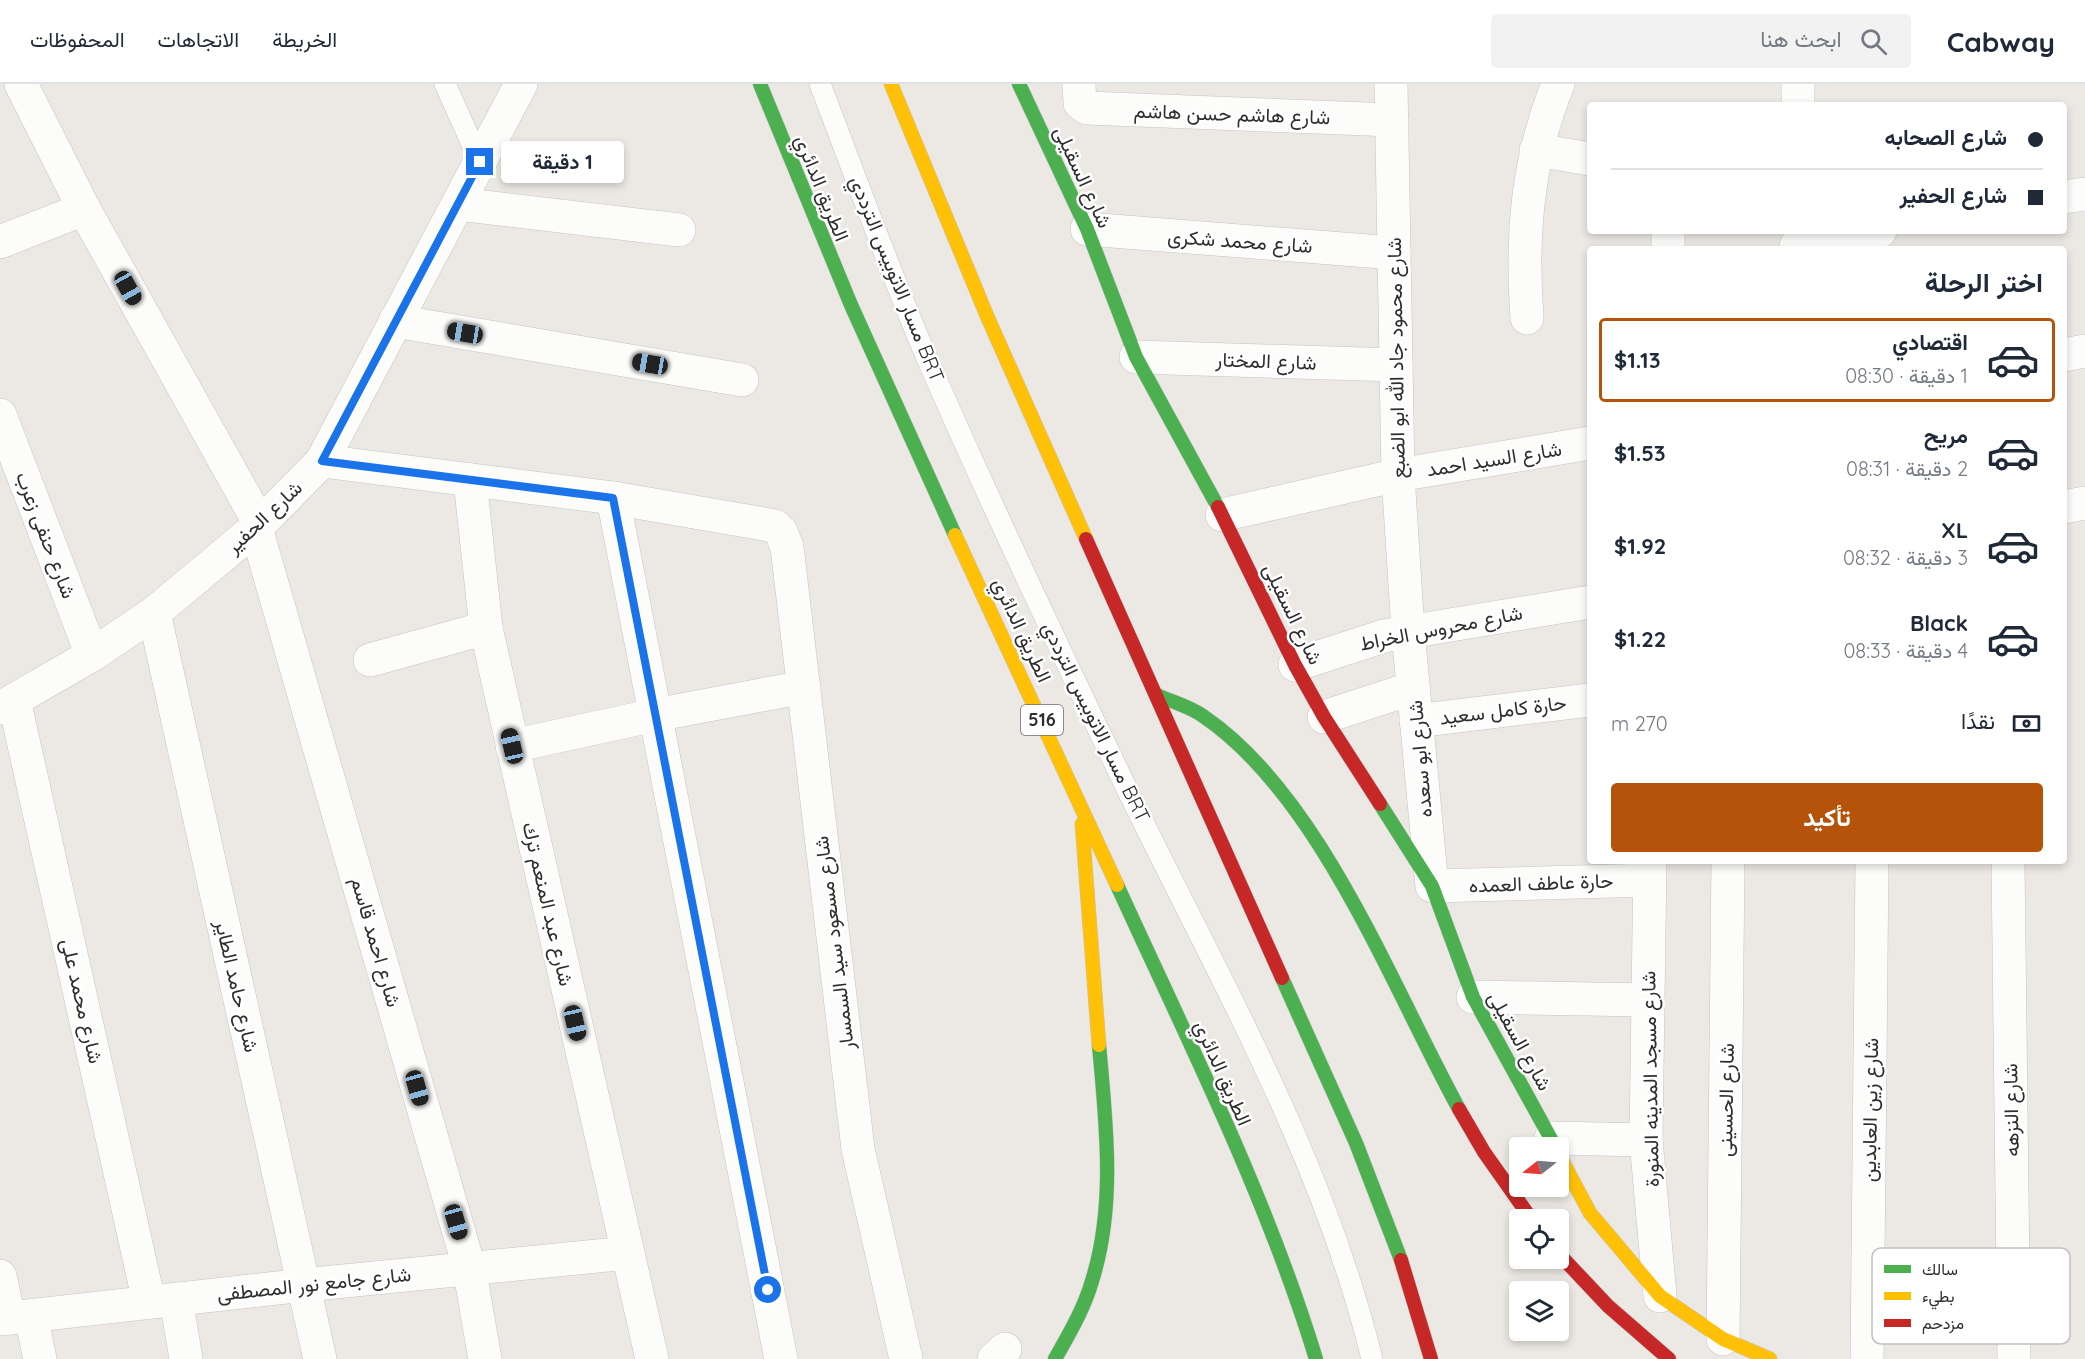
<!DOCTYPE html>
<html lang="ar">
<meta charset="utf-8">
<style>
body{margin:0;font-family:Quicksand,Vazirmatn,sans-serif;background:#f2f2f3;color:#1f2937;direction:rtl;height:100vh;display:flex;flex-direction:column;font-size:22px;white-space:nowrap}
*{box-sizing:border-box;margin:0}
p{font-size:20px;color:#747a83}
.icon{flex:none;width:33px;height:33px;fill:none;stroke:currentColor;stroke-width:2;stroke-linecap:round;stroke-linejoin:round}
.map{position:relative;flex:1;overflow:hidden;direction:ltr}
.drawer{position:absolute;left:1587px;top:162px;width:480px;height:618px;display:flex;flex-direction:column;background:#fff;border-radius:6px;box-shadow:0 3px 9px #0003;direction:rtl}
.drawer>*{flex:none}
.guide{position:absolute;left:1587px;top:18px;width:480px;height:132px;border-radius:6px;box-shadow:0 3px 9px #0003;direction:rtl;display:grid;align-content:center;height:132px;padding:0 24px;background:#fff}
.needle{width:39px;rotate:253deg}
.fabs{position:absolute;left:1509px;top:1053px;display:grid;gap:12px}
.fabs a{display:grid;place-items:center;width:60px;height:60px;border-radius:6px;background:#fff;box-shadow:0 3px 9px #0003;font-size:30px}
.end{position:absolute;width:27px;height:27px;margin:-14px;border:8px solid #1a73e8;background:#fff;box-shadow:0 0 0 3px #fff}
.from{border-radius:50%}
.bubble{position:absolute;height:42px;border-radius:6px;background:#fff;box-shadow:0 3px 9px #0003;font-size:20px;font-weight:700;line-height:42px;text-align:center;direction:rtl}
.car{position:absolute;width:18px;height:36px;margin:-18px -9px;border-radius:8px;box-shadow:0 0 4px 2px #0007;background:linear-gradient(#222 24%,#8ab4d8 0 40%,#222 0 76%,#8ab4d8 0 86%,#222 0)}
.guide b{display:flex;align-items:center;gap:21px;height:57px;font-size:22px}
.guide b+b{border-top:2px solid #e0e1e3}
.guide i{width:15px;height:15px;background:#1f2937}
ul{padding:0;list-style:none}
li{display:flex;align-items:center;gap:18px;height:84px;margin:0 12px 9px;padding:0 12px;border:3px solid transparent;border-radius:6px}
li div{flex:1}
li b{display:block;font-size:22px}
li em{font-style:normal;font-weight:700}
li.active{border-color:#b45309}
li>.icon{width:54px;height:54px;stroke-width:1.5}
h2{padding:0 24px;font-size:27px;line-height:72px}
.pay{display:flex;align-items:center;gap:15px;height:66px;padding:0 24px;font-size:22px}
.pay p{margin-inline-start:auto}
.primary-button{display:flex;gap:12px;margin-top:auto;padding:12px 24px}
.primary-button a{flex:1;height:69px;border-radius:6px;background:#b45309;color:#fff;font-size:24px;font-weight:700;line-height:69px;text-align:center}
header{display:flex;align-items:center;gap:36px;box-sizing:border-box;height:84px;padding:0 30px;background:#fff;border-bottom:2px solid #e0e1e3}
header strong{font-size:28px}
nav{display:flex;gap:33px;margin-inline-start:auto;font-size:21px}
.search{width:420px;height:54px;background:#f2f2f3;display:flex;align-items:center;gap:15px;box-sizing:border-box;padding:0 21px;border-radius:6px;color:#747a83;font-size:22px}
.map>svg:first-child{display:block}
</style>
<header>
<strong>Cabway</strong>
<div class="search"><svg class="icon" aria-label="search" viewBox="0 0 24 24"><circle cx="10" cy="10" r="6"/><path d="M15 15l6 6"/></svg>ابحث هنا</div>
<nav><a>الخريطة</a><a>الاتجاهات</a><a>المحفوظات</a></nav>
</header>
<div class="map">
<svg width="2085" height="1275" viewBox="0 0 2085 1275">
<rect width="100%" height="100%" fill="#ece8e4"/>
<g fill="none" stroke-linecap="round" stroke-linejoin="round">
<g stroke="#c5c4c5" stroke-width="22">
<g id="lane">
<polyline points="445,0 480,78"/>
<path d="M820 0C855 91 888 184 927 274 989 417 1056 558 1124 699 1215 887 1322 1070 1372 1275"/>
</g>
</g>
<g stroke="#c5c4c5" stroke-width="34">
<g id="street">
<polyline points="21,0 84,125 260,440"/>
<polyline points="1079,0 1080,19 1087,24 1392,36"/>
<polyline points="1391,0 1398,391 1408,548 1432,802 1649,796"/>
<polyline points="1798,21 1798,0"/>
<polyline points="1536,66 1590,75"/>
<polyline points="2064,113 2085,110"/>
<polyline points="458,120 679,146"/>
<polyline points="1087,145 1394,169"/>
<polyline points="1668,147 1668,165"/>
<polyline points="0,158 84,125"/>
<polyline points="1796,162 1880,147"/>
<path d="M1527 234C1521 153 1527 76 1558 0"/>
<polyline points="395,237 742,296"/>
<polyline points="2064,271 2085,267"/>
<polyline points="1136,273 1396,281"/>
<polyline points="0,331 92,571"/>
<polyline points="322,377 613,414 775,442 781,448 787,463 858,1065 906,1275"/>
<polyline points="470,396 486,544 652,1275"/>
<polyline points="613,414 781,1275"/>
<polyline points="2064,423 2085,419"/>
<polyline points="1222,431 1398,391 1590,359"/>
<polyline points="256,444 469,1183 485,1275"/>
<polyline points="154,529 320,1275"/>
<polyline points="370,576 486,544"/>
<polyline points="1295,581 1384,552 1590,518"/>
<polyline points="14,616 149,1218"/>
<polyline points="0,624 92,571 154,529 256,444 322,377 521,0"/>
<polyline points="1324,633 1413,604"/>
<polyline points="1416,637 1590,616"/>
<polyline points="512,662 655,631 804,603"/>
<polyline points="1650,777 1646,1056 1660,1212"/>
<polyline points="2008,777 2014,1275"/>
<polyline points="1473,913 1648,916"/>
<polyline points="1551,1054 1646,1056"/>
<polyline points="0,1192 9,1234"/>
<polyline points="176,1215 186,1275"/>
<polyline points="31,1232 40,1275"/>
<polyline points="0,1235 304,1201 628,1169"/>
<polyline points="1723,1255 1728,777"/>
<polyline points="994,1275 1005,1265"/>
<polyline points="1867,1275 1872,777"/>
</g>
</g>
<g stroke="#c5c4c5" stroke-width="15">
<g id="fast">
<polyline points="760,0 851,221 955,451"/>
<polyline points="1019,0 1087,145 1136,273 1218,423"/>
<path d="M1157 611C1172 618 1189 622 1203 632 1320 711 1392 903 1459 1025"/>
<polyline points="1380,720 1432,802 1473,913 1556,1064"/>
<path d="M1117 801C1188 957 1266 1111 1316 1275"/>
<polyline points="1282,894 1356,1059 1401,1176"/>
<path d="M1055 1275C1069 1250 1084 1225 1092 1197 1116 1121 1106 1039 1099 961"/>
</g>
</g>
<g stroke="#c5c4c5" stroke-width="15">
<g id="slow">
<polyline points="891,0 987,232 1086,455"/>
<polyline points="955,451 1117,801"/>
<polyline points="1082,740 1099,961"/>
<polyline points="1558,1069 1590,1129 1660,1212 1723,1255 1770,1275"/>
</g>
</g>
<g stroke="#c5c4c5" stroke-width="15">
<g id="jam">
<polyline points="1218,423 1295,581 1324,633 1380,720"/>
<polyline points="1086,455 1282,894"/>
<polyline points="1459,1025 1484,1068 1532,1136"/>
<polyline points="1558,1169 1608,1222 1669,1275"/>
<polyline points="1401,1176 1431,1275"/>
</g>
</g>
<use href="#lane" stroke="#fcfcfb" stroke-width="21"/>
<use href="#street" stroke="#fcfcfb" stroke-width="33"/>
<use href="#fast" stroke="#4caf50" stroke-width="14"/>
<use href="#slow" stroke="#ffc107" stroke-width="14"/>
<use href="#jam" stroke="#c62828" stroke-width="14"/>
</g>
<g fill="none" stroke-linecap="round" stroke-linejoin="round">
<polyline stroke="#1a73e8" stroke-width="8" points="480,78 322,377 613,414 768,1206"/>
</g>
<g text-anchor="middle" stroke-width="5" stroke-linejoin="round" paint-order="stroke">
<rect fill="#fff" stroke="#6d6d6d" stroke-width="1.5" x="1021" y="621" width="42" height="30" rx="4.5"/>
<g font-size="18" font-weight="bold" fill="#2e2e2e">
<text x="1042" y="642">516</text>
</g>
<g font-size="20" fill="#2e2e2e" stroke="#fff">
<text transform="translate(1232 30) rotate(2)" y="7">شارع هاشم حسن هاشم</text>
<text transform="translate(1083 93) rotate(65)" y="7">شارع السقيلى</text>
<text transform="translate(822 104) rotate(68)" y="7">الطريق الدائري</text>
<text transform="translate(1240 157) rotate(4)" y="7">شارع محمد شكرى</text>
<text transform="translate(897 195) rotate(68)" y="7">مسار الاتوبيس الترددي BRT</text>
<text transform="translate(1396 274) rotate(-91)" y="7">شارع محمود جاد الله ابو الضبع</text>
<text transform="translate(1266 277) rotate(2)" y="7">شارع المختار</text>
<text transform="translate(1494 375) rotate(-9)" y="7">شارع السيد احمد</text>
<text transform="translate(264 433) rotate(-43)" y="7">شارع الحفير</text>
<text transform="translate(46 451) rotate(69)" y="7">شارع حنفى زعرب</text>
<text transform="translate(1293 530) rotate(64)" y="7">شارع السقيلى</text>
<text transform="translate(1441 544) rotate(-11)" y="7">شارع محروس الخراط</text>
<text transform="translate(1022 546) rotate(65)" y="7">الطريق الدائري</text>
<text transform="translate(1503 626) rotate(-7)" y="7">حارة كامل سعيد</text>
<text transform="translate(1096 638) rotate(64)" y="7">مسار الاتوبيس الترددي BRT</text>
<text transform="translate(1420 675) rotate(-95)" y="7">شارع ابو سعده</text>
<text transform="translate(1541 799) rotate(-2)" y="7">حارة عاطف العمده</text>
<text transform="translate(548 820) rotate(77)" y="7">شارع عبد المنعم ترك</text>
<text transform="translate(376 858) rotate(74)" y="7">شارع احمد قاسم</text>
<text transform="translate(834 859) rotate(-97)" y="7">شارع مسعود سيد السمسار</text>
<text transform="translate(237 902) rotate(77)" y="7">شارع حامد الطاير</text>
<text transform="translate(82 917) rotate(77)" y="7">شارع محمد على</text>
<text transform="translate(1520 957) rotate(61)" y="7">شارع السقيلى</text>
<text transform="translate(1223 989) rotate(66)" y="7">الطريق الدائري</text>
<text transform="translate(1650 995) rotate(-91)" y="7">شارع مسجد المدينه المنورة</text>
<text transform="translate(1726 1016) rotate(-89)" y="7">شارع الحسينى</text>
<text transform="translate(1870 1026) rotate(-89)" y="7">شارع زين العابدين</text>
<text transform="translate(2011 1026) rotate(-91)" y="7">شارع النزهه</text>
<text transform="translate(314 1200) rotate(-6)" y="7">شارع جامع نور المصطفى</text>
</g>
</g>
<rect x="1872" y="1164" width="198" height="96" rx="9" fill="#fff" stroke="#c0c0c0" stroke-width="1.5"/>
<rect x="1884" y="1181" width="27" height="8" fill="#4caf50"/>
<rect x="1884" y="1208" width="27" height="8" fill="#ffc107"/>
<rect x="1884" y="1235" width="27" height="8" fill="#c62828"/>
<g font-size="16" fill="#2e2e2e">
<text x="1922" y="1191">سالك</text>
<text x="1922" y="1218">بطيء</text>
<text x="1922" y="1245">مزدحم</text>
</g>
</svg>
<div class="fabs">
<a><svg class="needle" viewBox="-14 -14 28 28"><path d="M0-13l5 13h-10z" fill="#e53935"/><path d="M0 13l5-13h-10z" fill="#747a83"/></svg></a>
<a><svg class="icon" aria-label="locate" viewBox="0 0 24 24"><circle cx="12" cy="12" r="6"/><path d="M12 2v4M12 18v4M2 12h4M18 12h4"/></svg></a>
<a><svg class="icon" aria-label="layers" viewBox="0 0 24 24"><path d="M12 4l9 5-9 5-9-5zM3 14l9 5 9-5"/></svg></a>
</div>
<i class="end from" style="left:768px;top:1206px"></i>
<i class="end" style="left:480px;top:78px"></i>
<div class="bubble" style="left:501px;top:57px;width:123px">1 دقيقة</div>
<i class="car" style="left:128px;top:204px;rotate:151deg"></i>
<i class="car" style="left:465px;top:249px;rotate:280deg"></i>
<i class="car" style="left:650px;top:280px;rotate:280deg"></i>
<i class="car" style="left:512px;top:662px;rotate:347deg"></i>
<i class="car" style="left:575px;top:939px;rotate:167deg"></i>
<i class="car" style="left:417px;top:1004px;rotate:164deg"></i>
<i class="car" style="left:456px;top:1138px;rotate:164deg"></i>
<div class="guide">
<b><i class="from"></i>شارع الصحابه</b>
<b><i></i>شارع الحفير</b>
</div>
<section class="drawer">
<h2>اختر الرحلة</h2>
<ul>
<li class="active"><svg class="icon" aria-label="car" viewBox="0 0 24 24"><path d="M5 17H2v-5l4-1 3-4h7l3 4 3 1v5h-3M9 17h6M6 11h13"/><circle cx="7" cy="17" r="2"/><circle cx="17" cy="17" r="2"/></svg><div><b>اقتصادي</b><p>1 دقيقة · 08:30</p></div><em>$1.13</em></li>
<li><svg class="icon" aria-label="car" viewBox="0 0 24 24"><path d="M5 17H2v-5l4-1 3-4h7l3 4 3 1v5h-3M9 17h6M6 11h13"/><circle cx="7" cy="17" r="2"/><circle cx="17" cy="17" r="2"/></svg><div><b>مريح</b><p>2 دقيقة · 08:31</p></div><em>$1.53</em></li>
<li><svg class="icon" aria-label="car" viewBox="0 0 24 24"><path d="M5 17H2v-5l4-1 3-4h7l3 4 3 1v5h-3M9 17h6M6 11h13"/><circle cx="7" cy="17" r="2"/><circle cx="17" cy="17" r="2"/></svg><div><b>XL</b><p>3 دقيقة · 08:32</p></div><em>$1.92</em></li>
<li><svg class="icon" aria-label="car" viewBox="0 0 24 24"><path d="M5 17H2v-5l4-1 3-4h7l3 4 3 1v5h-3M9 17h6M6 11h13"/><circle cx="7" cy="17" r="2"/><circle cx="17" cy="17" r="2"/></svg><div><b>Black</b><p>4 دقيقة · 08:33</p></div><em>$1.22</em></li>
</ul>
<div class="pay"><svg class="icon" aria-label="cash" viewBox="0 0 24 24"><path d="M3 7h18v10H3z"/><circle cx="12" cy="12" r="2"/></svg>نقدًا<p>270 m</p></div>
<div class="primary-button"><a>تأكيد</a></div>
</section>
</div>
